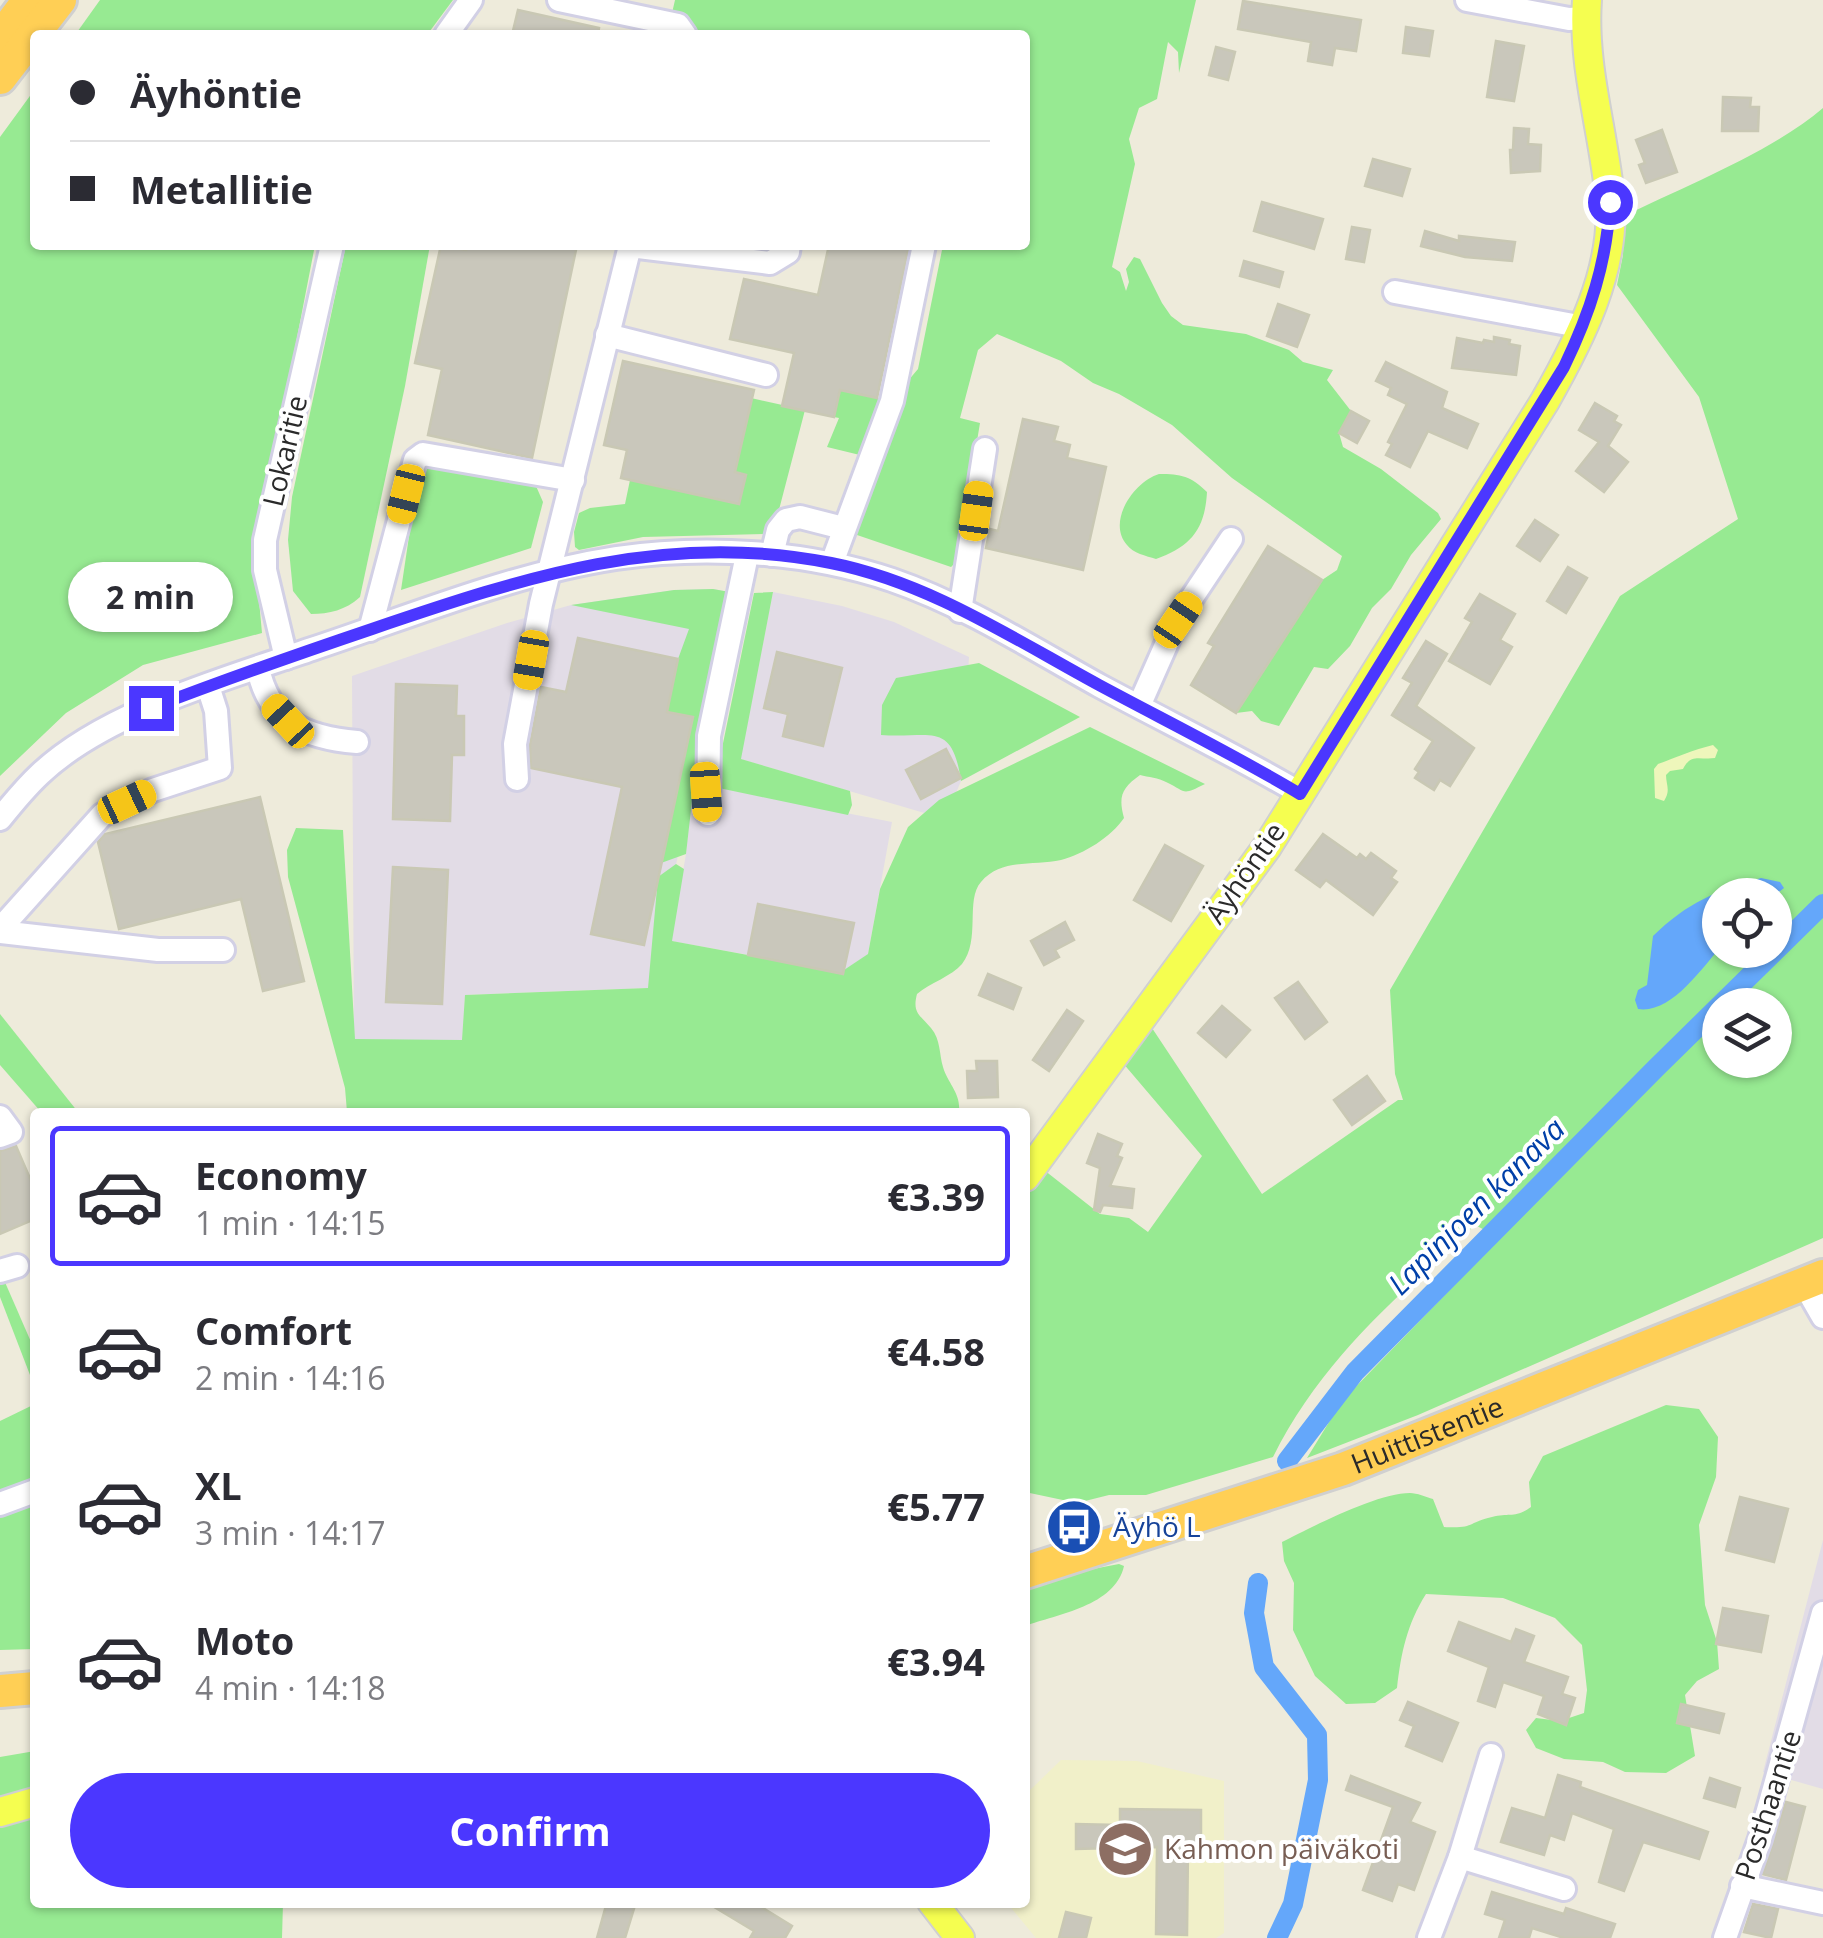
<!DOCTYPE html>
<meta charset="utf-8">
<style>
body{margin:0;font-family:"Open Sans",sans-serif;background:#f7f7f7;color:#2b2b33;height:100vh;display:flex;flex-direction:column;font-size:38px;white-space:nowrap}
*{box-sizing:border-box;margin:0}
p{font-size:32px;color:#7c7c81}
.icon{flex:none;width:55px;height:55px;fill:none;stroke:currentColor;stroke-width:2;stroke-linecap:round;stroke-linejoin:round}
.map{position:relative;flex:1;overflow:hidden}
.sheet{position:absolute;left:30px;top:1108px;width:1000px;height:800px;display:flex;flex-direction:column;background:#fff;border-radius:10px;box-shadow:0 2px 8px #0004}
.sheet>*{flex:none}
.hud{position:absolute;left:30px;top:30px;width:1000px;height:220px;border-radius:10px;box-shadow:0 2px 8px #0004;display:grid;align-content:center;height:220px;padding:0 40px;background:#fff}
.fabs{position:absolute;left:1702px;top:878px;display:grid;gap:20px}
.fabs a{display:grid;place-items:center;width:90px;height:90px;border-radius:50%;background:#fff;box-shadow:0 2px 8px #0004;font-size:50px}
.end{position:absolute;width:45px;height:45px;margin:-22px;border:12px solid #4b37ff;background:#fff;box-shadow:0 0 0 5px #fff}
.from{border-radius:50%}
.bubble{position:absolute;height:70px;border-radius:35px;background:#fff;box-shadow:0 2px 8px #0004;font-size:32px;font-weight:700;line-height:70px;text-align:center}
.car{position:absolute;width:30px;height:60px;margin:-30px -15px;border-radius:12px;box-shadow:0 0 8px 2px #0007;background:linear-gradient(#f5c518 24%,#345 0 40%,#f5c518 0 76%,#345 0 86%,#f5c518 0)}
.hud b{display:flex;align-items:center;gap:35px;height:95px;font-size:38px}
.hud b+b{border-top:2px solid #e1e1e2}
.hud i{width:25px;height:25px;background:#2b2b33}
ul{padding:18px 0 0;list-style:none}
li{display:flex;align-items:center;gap:30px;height:140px;margin:0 20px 15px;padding:0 20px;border:5px solid transparent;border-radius:10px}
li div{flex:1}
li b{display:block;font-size:38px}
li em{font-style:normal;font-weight:700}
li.current{border-color:#4b37ff}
li>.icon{width:90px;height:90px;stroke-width:1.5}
.cta{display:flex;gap:20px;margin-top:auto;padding:20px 40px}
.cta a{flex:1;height:115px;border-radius:60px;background:#4b37ff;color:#fff;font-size:40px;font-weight:700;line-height:115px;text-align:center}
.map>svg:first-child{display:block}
</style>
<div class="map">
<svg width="1823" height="1938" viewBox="0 0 1823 1938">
<rect width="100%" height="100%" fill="#eeebdb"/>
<g fill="#e2dce6">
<polygon points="713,589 735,593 694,783 892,822 864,976 671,941 686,854 691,796 649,988 465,995 463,1040 354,1040 352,676 507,623 571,605 674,590"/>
<polygon points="773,592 842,606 894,622 969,657 961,781 945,819 740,759"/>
<polygon points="1823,1540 1823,1789 1763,1772"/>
</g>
<polygon fill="#f1f0c9" points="1061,1760 1137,1761 1224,1781 1224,1933 1216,1938 1036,1938 1007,1903 1025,1902 1025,1795"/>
<g fill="#97ea92" fill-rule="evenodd">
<polygon points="100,0 453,0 427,35 75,35"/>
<polygon points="675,0 1196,0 1179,73 1178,52 1168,42 1157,99 1139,108 1129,139 1135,164 1112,267 1120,272 1126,291 1129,282 1126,269 1134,257 1140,259 1162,303 1171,316 1183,325 1246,334 1289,350 1303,362 1333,370 1327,380 1351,411 1339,433 1343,447 1381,469 1438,513 1441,519 1411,555 1391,589 1372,608 1350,646 1328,669 1314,667 1279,726 1261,721 1252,711 1236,713 1322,580 1337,570 1342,556 1232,478 1172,425 1119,394 1093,383 1061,361 997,334 978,350 960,418 980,423 957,561 951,567 857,535 854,524 907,382 918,369 943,245 1025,245 1025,35 667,35"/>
<polygon points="35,89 35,245 315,245 267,492 253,535 262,633 143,665 66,713 0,776 0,137"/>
<path d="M1823 108V1238L1418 1415 1307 1458 1342 1401 1500 1238 1475 1225C1396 1298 1322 1359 1273 1457L1146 1495H1109L1077 1503 1025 1492V1199L1044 1170 1100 1214 1129 1218 1148 1232 1202 1156 1122 1062 1152 1028 1262 1194 1398 1100H1403L1395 1074 1390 990 1620 596 1738 519 1699 397 1617 285 1623 255 1624 216C1685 186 1773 151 1823 108ZM1720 895H1775V950H1720ZM1720 1005H1775V1060H1720Z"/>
<path d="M346 245H430L405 386 360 597C346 610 329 614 311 614L293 591 288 540 292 497Z"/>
<polygon points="840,390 883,399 864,456 827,447 839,418 834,417"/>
<polygon points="751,398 805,410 774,529 764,534 643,537 579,550 575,547 574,532 579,513 590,508 625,504 630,480 746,475 735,472"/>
<polygon points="428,466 536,486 543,502 531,548 401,590 414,503 423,469"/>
<path d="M1159 474C1181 474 1191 476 1207 492 1205 530 1190 547 1156 559 1146 556 1133 553 1127 545 1106 521 1135 481 1159 474Z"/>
<polygon points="713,589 735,593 694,783 686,854 661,863 692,717 667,712 678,659 689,629 571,605 674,590"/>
<polygon points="773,592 741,759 850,791 852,805 848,815 714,787 754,593"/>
<path d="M979 663 1080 717 961 781C952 719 930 739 881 735L882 705 896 678Z"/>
<path d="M1090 727 1205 784C1181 796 1187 792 1166 782 1159 778 1148 777 1140 775 1122 788 1118 796 1124 818 1111 837 1084 854 1061 860 1034 866 1001 858 981 882 965 900 981 940 962 964 952 976 930 983 917 994 912 1013 920 1015 931 1028 941 1040 939 1054 943 1067 948 1084 961 1093 959 1112H347L345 1088 288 877 287 850 296 828 343 830 355 1039 462 1040 465 995 648 988 658 877 676 864 684 869 672 941 841 972 868 954 880 889 908 827 939 800Z"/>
<polygon points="0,1014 78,1112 41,1112 0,1065"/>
<polygon points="4,1280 35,1351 35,1388 0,1297 0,1281"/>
<polygon points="35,1404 35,1484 0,1494 0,1421"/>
<path d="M1666 1405 1699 1409 1718 1437 1716 1477 1699 1525 1705 1605 1717 1642 1719 1669 1697 1681 1685 1695 1695 1756 1666 1773 1625 1772 1603 1762 1564 1759 1536 1748 1526 1730 1536 1718 1560 1721 1584 1713 1587 1690 1582 1645 1555 1618 1503 1598 1426 1594C1407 1624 1401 1653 1397 1688L1375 1703 1346 1704 1315 1676 1293 1630 1294 1583 1284 1561 1282 1542C1312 1527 1377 1493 1410 1493 1417 1493 1426 1497 1433 1499L1444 1527C1475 1529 1468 1522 1492 1517 1510 1512 1514 1519 1531 1507L1529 1482 1543 1456Z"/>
<polygon points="35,1498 35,1649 0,1650 0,1511"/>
<path d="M1119 1564 1124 1566C1115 1606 1058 1614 1025 1626V1582Z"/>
<polygon points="35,1751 35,1789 0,1799 0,1757"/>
<polygon points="30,1817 35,1820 35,1902 283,1903 282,1938 0,1938 0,1824"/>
</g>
<path fill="#eef6bb" d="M1713 745 1718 750 1715 758C1699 760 1691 753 1683 769L1670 771 1666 775C1666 785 1671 790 1664 801L1655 798 1654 769 1658 764C1677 757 1693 750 1713 745Z"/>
<path fill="#64a7fa" d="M1761 878 1780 882 1784 888 1775 895H1720V948C1700 970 1671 1014 1638 1009L1635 1000 1638 990 1647 985 1653 936C1688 902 1716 891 1761 878Z"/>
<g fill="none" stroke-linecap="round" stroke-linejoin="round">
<g stroke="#64a7fa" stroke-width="20">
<polyline points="1287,1461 1355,1372 1656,1068 1823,904"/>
<polyline points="1258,1583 1254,1613 1264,1667 1317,1735 1318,1780 1293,1904 1277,1938"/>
</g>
</g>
<g fill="#c9c7bb" stroke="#c9c8b4" stroke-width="2.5">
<polygon points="1243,1 1361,20 1356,51 1335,48 1332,65 1308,61 1311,42 1238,29"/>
<polygon points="518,10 599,28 598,35 512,35"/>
<polygon points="1406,27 1433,31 1429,56 1403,53"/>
<polygon points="1496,41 1524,46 1514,101 1487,97"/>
<polygon points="1216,47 1235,52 1228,80 1209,75"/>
<polygon points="1723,97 1751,98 1750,107 1759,107 1758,131 1722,131"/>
<polygon points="1514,128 1529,129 1528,144 1541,145 1540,171 1511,173 1510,150 1513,150"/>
<polygon points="1662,130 1677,172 1646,183 1639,165 1645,163 1636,140"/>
<polygon points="1373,159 1410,169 1402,196 1365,186"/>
<polygon points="1262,202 1323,219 1314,249 1254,231"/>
<polygon points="1352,227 1370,230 1364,262 1346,259"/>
<polygon points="1425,231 1459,241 1459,236 1515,242 1512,261 1465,257 1421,246"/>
<polygon points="441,245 466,250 467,245 577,245 532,458 428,435 442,369 415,363"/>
<polygon points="829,245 909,245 877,398 840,390 834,417 782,406 794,353 730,339 744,279 818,295"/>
<polygon points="1244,261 1283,272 1279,287 1240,276"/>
<polygon points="1278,304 1309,315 1297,347 1267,336"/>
<polygon points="1494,337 1510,340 1509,344 1520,346 1516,375 1452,368 1457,338 1483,343 1484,340 1494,342"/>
<polygon points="623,361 754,390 735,472 746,475 739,504 621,478 627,450 604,445"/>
<polygon points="1386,362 1447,392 1442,408 1478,424 1467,448 1428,431 1410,467 1386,455 1392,444 1388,442 1407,404 1388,395 1391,388 1376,381"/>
<polygon points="1595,403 1617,416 1614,421 1621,425 1608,446 1628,462 1604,492 1576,471 1599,442 1579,430"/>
<polygon points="1351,411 1369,421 1357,443 1339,433"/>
<polygon points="1023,419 1058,427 1054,441 1070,445 1067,458 1106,467 1083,570 986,548 990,529 998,531"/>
<polygon points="1535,520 1558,535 1540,561 1517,546"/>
<polygon points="1268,546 1322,580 1236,713 1191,685 1214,646 1208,643"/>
<polygon points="1568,567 1587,578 1566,613 1547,601"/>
<polygon points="1480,594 1515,614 1500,640 1512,647 1490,684 1449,661 1472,622 1465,618"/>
<polygon points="578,638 678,659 667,712 693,717 644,945 591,934 622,787 531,768 530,745 541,687 566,692"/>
<polygon points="1426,641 1447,654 1416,706 1474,748 1450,786 1440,780 1434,790 1415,778 1419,772 1415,769 1433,741 1392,715 1412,683 1403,678"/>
<polygon points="777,652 842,668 823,746 783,736 788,714 764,708"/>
<polygon points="396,684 457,686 456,716 464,716 464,755 452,755 450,821 393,819"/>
<polygon points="946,749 961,778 921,799 906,770"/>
<polygon points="260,797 304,981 263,991 241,899 119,929 98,842 105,834"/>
<polygon points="1323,834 1357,858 1360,854 1366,859 1371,853 1396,871 1391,878 1397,882 1373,915 1326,880 1320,887 1296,870"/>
<polygon points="1165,845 1203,866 1171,921 1134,900"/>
<polygon points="393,867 448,870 442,1004 386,1002"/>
<polygon points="758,904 854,923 843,974 748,955"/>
<polygon points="1065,922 1074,940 1055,950 1059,957 1044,965 1031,941"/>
<polygon points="988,974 1021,988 1013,1009 979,995"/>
<polygon points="1298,982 1327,1022 1305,1039 1275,998"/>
<polygon points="1222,1006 1250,1030 1226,1057 1198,1033"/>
<polygon points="1067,1010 1083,1021 1049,1071 1033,1060"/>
<polygon points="976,1061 997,1061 998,1097 968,1098 967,1071 977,1071"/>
<polygon points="1367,1076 1385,1101 1352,1125 1334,1100"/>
<polygon points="1098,1134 1122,1144 1117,1156 1122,1158 1110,1186 1134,1189 1132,1208 1103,1205 1100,1212 1094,1210 1100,1168 1087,1163"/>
<polygon points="16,1146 35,1190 35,1219 0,1234 0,1151"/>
<polygon points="1740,1497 1788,1509 1774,1562 1726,1550"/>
<polygon points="1723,1608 1768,1616 1761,1652 1716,1644"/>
<polygon points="1459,1622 1511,1642 1516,1629 1534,1636 1524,1662 1568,1677 1562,1694 1575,1698 1566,1725 1538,1714 1544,1696 1503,1682 1495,1707 1478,1701 1489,1667 1448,1651"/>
<polygon points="1408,1702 1458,1723 1442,1761 1406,1746 1414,1726 1400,1720"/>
<polygon points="1681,1704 1724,1714 1719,1733 1677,1723"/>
<polygon points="1558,1775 1581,1782 1580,1787 1708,1832 1699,1859 1643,1842 1624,1891 1599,1882 1614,1829 1572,1813 1564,1840 1550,1835 1544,1855 1501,1842 1512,1808 1545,1818"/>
<polygon points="1351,1776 1420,1803 1410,1822 1435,1832 1414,1890 1398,1884 1392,1901 1363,1890 1393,1807 1346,1790"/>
<polygon points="1710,1778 1740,1788 1735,1807 1704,1798"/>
<polygon points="1786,1802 1805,1807 1786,1880 1763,1874"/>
<polygon points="1120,1809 1201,1810 1201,1849 1188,1849 1187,1935 1156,1934 1157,1847 1076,1849 1076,1824 1120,1825"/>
<polygon points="1492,1892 1564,1914 1566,1908 1615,1924 1610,1938 1564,1938 1532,1928 1529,1938 1499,1938 1505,1920 1485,1914"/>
<polygon points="607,1902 636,1902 625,1938 597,1938"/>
<polygon points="706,1902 753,1902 792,1926 785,1938 750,1938 754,1931"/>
<polygon points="1753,1904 1778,1909 1771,1938 1744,1932"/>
<polygon points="1066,1912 1091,1918 1086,1938 1059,1938"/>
</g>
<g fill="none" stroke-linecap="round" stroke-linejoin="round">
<g stroke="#d2d0e5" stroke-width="28">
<g id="minor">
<polyline points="559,0 678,25 685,35"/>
<polyline points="1467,0 1569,19 1586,18"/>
<polyline points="446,35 471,0"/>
<polyline points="1395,292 1584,327"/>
<polyline points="607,335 766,375"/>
<polyline points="772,555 778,530 786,520 800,517 843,528"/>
<polyline points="832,563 892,401 924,245"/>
<polyline points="960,611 985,449"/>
<polyline points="370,630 415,460 423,454 573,480"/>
<polyline points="286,658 265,570 265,540 332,245"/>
<path d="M258 668C269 722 306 738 357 742"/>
<polyline points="1139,706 1177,620 1231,539"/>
<polyline points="517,779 515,744 541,604 630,246 770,263 788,252 789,245"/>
<polyline points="708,814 709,736 747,555"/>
<path d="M0 819C12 804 25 788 40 774 105 712 228 678 312 649 412 616 512 574 616 558 705 545 806 551 892 580 965 605 1033 649 1100 686 1167 722 1235 755 1300 793"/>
<polyline points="0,929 102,815 153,790 220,768 216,711 208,686"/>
<polyline points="0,932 158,950 223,950"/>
<polyline points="0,1117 11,1132 0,1136"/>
<polyline points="0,1271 17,1266"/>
<polyline points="1804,1284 1823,1317"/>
<polyline points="0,1504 35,1491"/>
<polyline points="1460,1857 1564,1889"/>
<polyline points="1742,1886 1823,1903"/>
<polyline points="1429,1938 1460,1857 1491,1755"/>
<polyline points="1725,1938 1760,1839 1823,1613"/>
</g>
</g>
<g stroke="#d0d0d0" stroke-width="32">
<g id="major">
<path d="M1025 1177 1267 847 1545 401C1579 341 1616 270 1610 199 1604 133 1582 66 1587 0"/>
<polyline points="0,1812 35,1802"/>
<polyline points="932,1902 960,1938"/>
</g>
</g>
<g stroke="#d0d0d0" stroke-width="38">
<g id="highway">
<polyline points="0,38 29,0"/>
<polyline points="0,78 60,0"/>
<path id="s1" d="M1025 1572 1343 1469 1823 1276"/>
<polyline points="0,1691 35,1688"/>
</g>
</g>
<use href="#minor" stroke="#fff" stroke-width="22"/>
<use href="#major" stroke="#f5fe50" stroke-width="28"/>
<use href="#highway" stroke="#ffcf55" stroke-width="32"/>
</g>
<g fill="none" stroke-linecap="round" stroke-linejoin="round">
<path stroke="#4b37ff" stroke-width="12" d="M151 708C224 680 298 654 372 629 525 577 667 530 831 563 928 582 1014 639 1099 685 1166 721 1235 755 1300 794L1564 367C1590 313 1607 262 1610 202"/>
</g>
<defs>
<g id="bus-disc" transform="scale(2.875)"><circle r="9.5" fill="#1a4fb4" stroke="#fff"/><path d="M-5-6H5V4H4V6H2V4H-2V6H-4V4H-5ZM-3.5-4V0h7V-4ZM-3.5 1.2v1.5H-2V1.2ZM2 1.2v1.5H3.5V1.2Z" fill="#fff"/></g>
<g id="school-disc" transform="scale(2.875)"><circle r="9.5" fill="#8d6e63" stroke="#fff"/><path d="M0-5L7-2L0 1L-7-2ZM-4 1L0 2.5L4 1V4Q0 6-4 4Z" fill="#fff"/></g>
</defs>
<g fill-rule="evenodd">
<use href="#bus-disc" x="1074" y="1527"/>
<use href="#school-disc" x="1125" y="1849"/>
</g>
<g text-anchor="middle" stroke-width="8" stroke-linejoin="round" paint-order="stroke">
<g font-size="28" fill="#2a2a2a" stroke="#fff">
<text transform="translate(285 451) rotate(-77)" y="10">Lokaritie</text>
<text transform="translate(1245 873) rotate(-55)" y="10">Äyhöntie</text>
<text dy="10" stroke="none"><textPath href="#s1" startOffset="425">Huittistentie</textPath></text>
<text transform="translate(1768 1805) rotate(-72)" y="10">Posthaantie</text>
</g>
<g font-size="28" fill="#164399" stroke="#fff" text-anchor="start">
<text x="1113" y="1537">Äyhö L</text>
</g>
<g font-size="28" fill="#785e54" stroke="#fff" text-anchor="start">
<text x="1164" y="1859">Kahmon päiväkoti</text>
</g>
<g font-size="30" font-style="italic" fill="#003fa8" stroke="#fff">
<text transform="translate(1477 1207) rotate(-45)" y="10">Lapinjoen kanava</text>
</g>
</g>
</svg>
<div class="fabs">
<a><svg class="icon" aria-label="locate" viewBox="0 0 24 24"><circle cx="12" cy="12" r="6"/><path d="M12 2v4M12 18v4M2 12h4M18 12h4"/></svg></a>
<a><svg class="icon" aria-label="layers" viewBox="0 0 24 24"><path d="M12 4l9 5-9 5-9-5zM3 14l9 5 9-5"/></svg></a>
</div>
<i class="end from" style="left:1610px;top:202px"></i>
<i class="end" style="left:151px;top:708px"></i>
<div class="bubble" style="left:68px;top:562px;width:165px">2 min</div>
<i class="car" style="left:406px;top:494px;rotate:194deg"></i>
<i class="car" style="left:976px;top:511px;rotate:8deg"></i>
<i class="car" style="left:1178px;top:620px;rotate:34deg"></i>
<i class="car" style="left:531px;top:660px;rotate:190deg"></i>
<i class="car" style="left:288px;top:721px;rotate:317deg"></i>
<i class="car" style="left:706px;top:792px;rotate:176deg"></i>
<i class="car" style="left:127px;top:802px;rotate:65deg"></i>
<div class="hud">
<b><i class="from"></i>Äyhöntie</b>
<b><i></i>Metallitie</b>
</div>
<section class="sheet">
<ul>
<li class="current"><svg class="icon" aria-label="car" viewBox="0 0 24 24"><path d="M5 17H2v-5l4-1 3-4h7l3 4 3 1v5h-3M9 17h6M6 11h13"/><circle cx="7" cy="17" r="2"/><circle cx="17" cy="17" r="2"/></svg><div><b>Economy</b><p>1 min · 14:15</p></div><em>€3.39</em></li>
<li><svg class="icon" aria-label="car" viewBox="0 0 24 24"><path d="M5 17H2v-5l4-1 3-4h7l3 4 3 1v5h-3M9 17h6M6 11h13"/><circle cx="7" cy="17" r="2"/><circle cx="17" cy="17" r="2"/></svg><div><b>Comfort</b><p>2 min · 14:16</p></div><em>€4.58</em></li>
<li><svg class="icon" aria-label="car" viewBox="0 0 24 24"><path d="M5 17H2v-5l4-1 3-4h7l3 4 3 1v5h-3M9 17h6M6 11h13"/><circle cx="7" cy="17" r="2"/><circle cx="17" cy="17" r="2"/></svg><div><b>XL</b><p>3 min · 14:17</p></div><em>€5.77</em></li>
<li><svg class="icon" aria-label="car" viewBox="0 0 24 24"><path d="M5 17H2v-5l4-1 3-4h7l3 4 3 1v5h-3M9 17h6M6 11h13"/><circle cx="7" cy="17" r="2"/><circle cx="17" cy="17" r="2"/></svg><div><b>Moto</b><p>4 min · 14:18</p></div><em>€3.94</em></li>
</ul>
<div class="cta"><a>Confirm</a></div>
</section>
</div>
